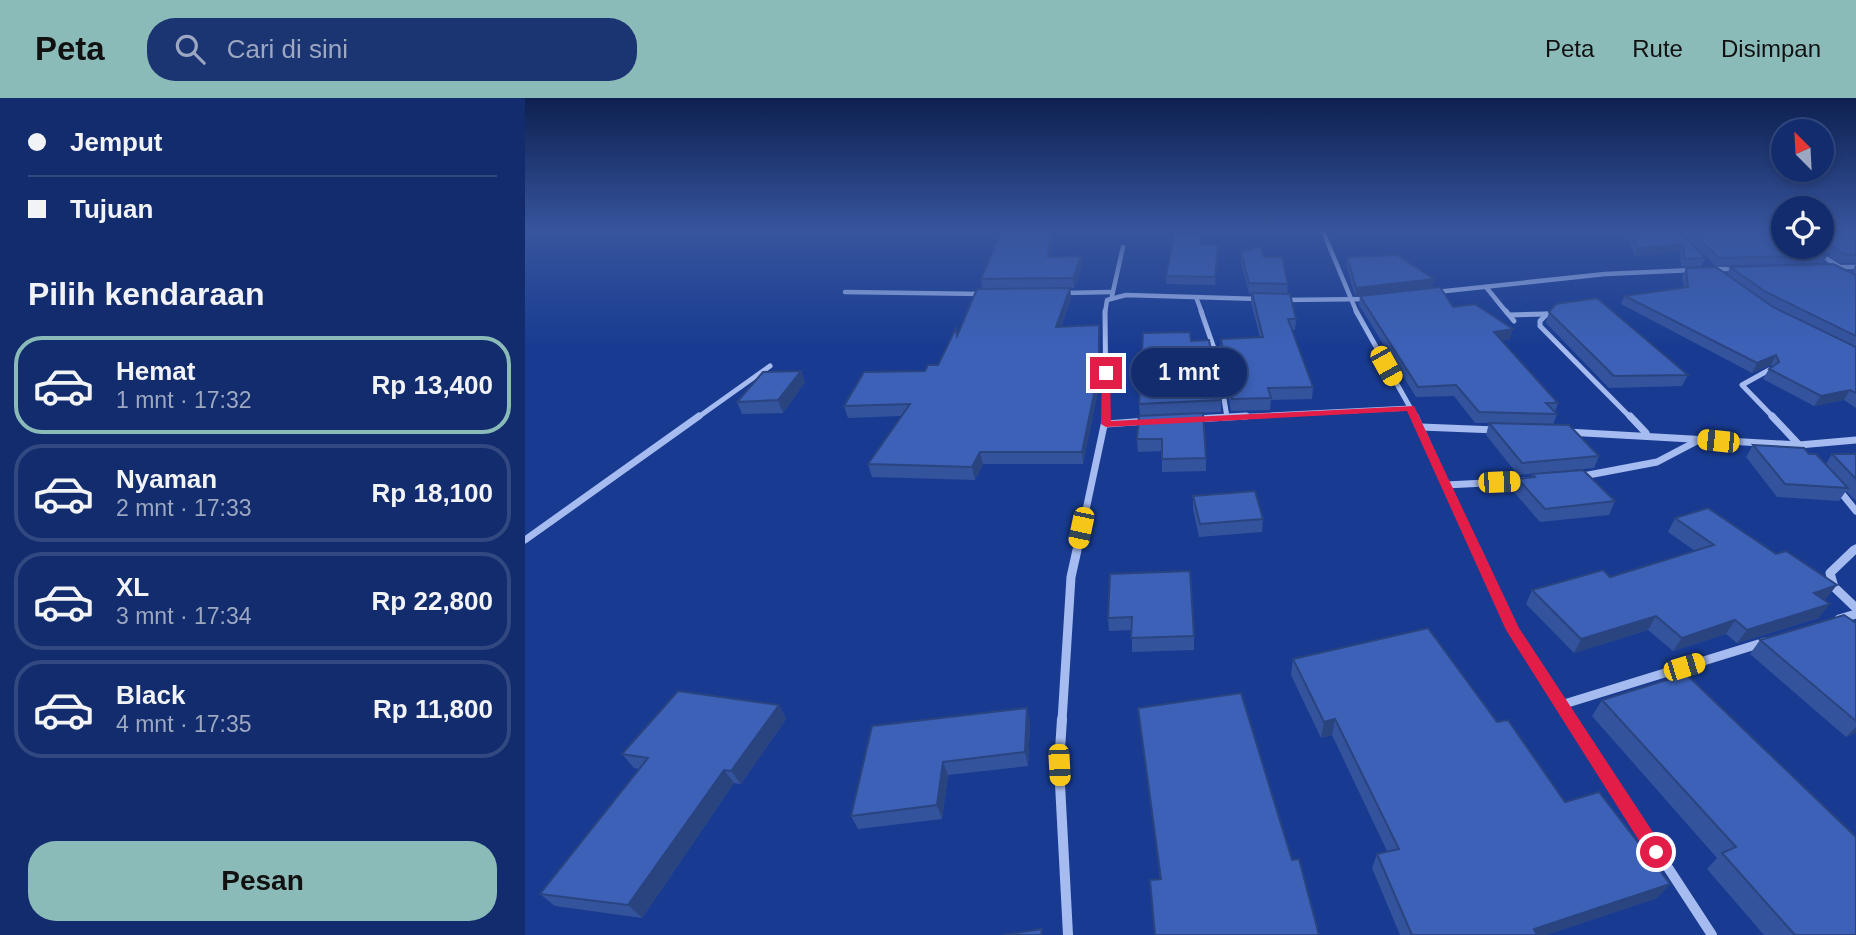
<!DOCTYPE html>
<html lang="id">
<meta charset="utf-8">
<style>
body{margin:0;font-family:Helvetica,sans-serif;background:#1b3472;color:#f1f3f6;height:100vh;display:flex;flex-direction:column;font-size:26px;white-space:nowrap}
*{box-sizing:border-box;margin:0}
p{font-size:23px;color:#9ca7c2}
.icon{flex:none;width:38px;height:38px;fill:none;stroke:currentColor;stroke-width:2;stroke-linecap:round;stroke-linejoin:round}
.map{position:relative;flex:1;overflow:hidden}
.drawer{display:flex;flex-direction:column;background:#122c6d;width:525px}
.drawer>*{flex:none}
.top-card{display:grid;align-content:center;height:154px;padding:0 28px;background:#122c6d}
.needle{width:46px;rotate:336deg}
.controls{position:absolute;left:1246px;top:21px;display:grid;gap:14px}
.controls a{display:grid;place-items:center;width:63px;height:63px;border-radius:50%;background:#122c6d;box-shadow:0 4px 10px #0003,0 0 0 2px #314880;font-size:35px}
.end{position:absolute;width:32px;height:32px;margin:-16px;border:9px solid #e11d48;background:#fff;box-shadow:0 0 0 4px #fff}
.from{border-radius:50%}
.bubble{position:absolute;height:49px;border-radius:24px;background:#122c6d;box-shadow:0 4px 10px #0003,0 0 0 2px #314880;font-size:23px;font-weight:700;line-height:49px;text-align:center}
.car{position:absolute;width:21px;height:42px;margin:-21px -10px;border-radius:9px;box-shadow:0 0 5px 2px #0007;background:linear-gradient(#f5c518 24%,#345 0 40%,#f5c518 0 76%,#345 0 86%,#f5c518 0)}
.top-card b{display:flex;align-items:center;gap:24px;height:66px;font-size:26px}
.top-card b+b{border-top:2px solid #314880}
.top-card i{width:18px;height:18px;background:#f1f3f6}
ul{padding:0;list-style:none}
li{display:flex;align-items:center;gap:21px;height:98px;margin:0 14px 10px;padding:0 14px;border:4px solid #314880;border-radius:28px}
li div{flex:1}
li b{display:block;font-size:26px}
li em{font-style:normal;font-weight:700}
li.selected{border-color:#8bbbb9}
li>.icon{width:63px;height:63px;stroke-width:1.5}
h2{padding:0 28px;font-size:32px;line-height:84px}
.primary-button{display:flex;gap:14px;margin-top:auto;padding:14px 28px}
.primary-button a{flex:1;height:80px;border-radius:28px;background:#8bbbb9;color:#111;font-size:28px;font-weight:700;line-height:80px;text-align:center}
header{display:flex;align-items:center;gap:42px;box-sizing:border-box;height:98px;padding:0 35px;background:#8bbbb9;color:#111}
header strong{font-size:33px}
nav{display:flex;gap:38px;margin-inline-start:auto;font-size:24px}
.search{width:490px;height:63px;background:#1b3472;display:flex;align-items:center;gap:18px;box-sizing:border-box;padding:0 24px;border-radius:28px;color:#9ca7c2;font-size:26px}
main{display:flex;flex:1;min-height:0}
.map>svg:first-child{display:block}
</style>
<header>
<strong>Peta</strong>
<div class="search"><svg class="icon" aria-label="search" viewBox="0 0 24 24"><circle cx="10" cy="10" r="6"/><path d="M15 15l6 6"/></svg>Cari di sini</div>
<nav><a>Peta</a><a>Rute</a><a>Disimpan</a></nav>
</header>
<main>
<section class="drawer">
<div class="top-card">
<b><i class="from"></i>Jemput</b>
<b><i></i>Tujuan</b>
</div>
<h2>Pilih kendaraan</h2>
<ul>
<li class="selected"><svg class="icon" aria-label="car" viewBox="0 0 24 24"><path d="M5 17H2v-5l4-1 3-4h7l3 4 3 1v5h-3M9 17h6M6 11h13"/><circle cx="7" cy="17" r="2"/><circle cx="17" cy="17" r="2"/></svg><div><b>Hemat</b><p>1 mnt · 17:32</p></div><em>Rp 13,400</em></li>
<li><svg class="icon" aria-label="car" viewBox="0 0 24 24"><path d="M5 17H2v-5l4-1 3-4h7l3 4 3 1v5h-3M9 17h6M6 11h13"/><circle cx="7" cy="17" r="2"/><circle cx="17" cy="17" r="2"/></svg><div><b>Nyaman</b><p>2 mnt · 17:33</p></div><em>Rp 18,100</em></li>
<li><svg class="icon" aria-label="car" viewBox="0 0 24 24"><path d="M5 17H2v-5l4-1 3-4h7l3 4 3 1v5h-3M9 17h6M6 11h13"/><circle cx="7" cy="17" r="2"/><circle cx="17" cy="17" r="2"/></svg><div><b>XL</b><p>3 mnt · 17:34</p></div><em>Rp 22,800</em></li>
<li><svg class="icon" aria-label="car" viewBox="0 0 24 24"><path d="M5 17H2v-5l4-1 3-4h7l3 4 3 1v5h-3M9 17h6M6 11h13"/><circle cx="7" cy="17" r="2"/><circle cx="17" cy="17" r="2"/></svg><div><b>Black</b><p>4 mnt · 17:35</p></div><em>Rp 11,800</em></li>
</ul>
<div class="primary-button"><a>Pesan</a></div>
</section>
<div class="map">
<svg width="1331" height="837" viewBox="0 0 1331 837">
<rect width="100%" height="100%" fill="#183b91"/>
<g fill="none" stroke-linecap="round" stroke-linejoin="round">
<g stroke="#a6bcf0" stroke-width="4.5">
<polyline points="797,131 832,215"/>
<polyline points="1284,149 1313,168"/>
<polyline points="1306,169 1331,169"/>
<polyline points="1187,171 1213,171"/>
<polyline points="961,189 982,215"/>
<polyline points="320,194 459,196"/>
<polyline points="911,194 1080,176 1168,172"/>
<polyline points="538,195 586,194"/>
<polyline points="587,198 598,149"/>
<polyline points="671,199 677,215"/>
<polyline points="758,202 844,201"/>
<polyline points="580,215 582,202 601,197 735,201"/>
</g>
<g stroke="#a6bcf0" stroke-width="5">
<polyline points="580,213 581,320"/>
<polyline points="676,213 692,259 702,319"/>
<polyline points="831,213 891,320"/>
<polyline points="981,213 989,223"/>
<polyline points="1022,216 1015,223 1015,228 1106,320"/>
<polyline points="985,217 1021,216"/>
<polyline points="1244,272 1217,287 1249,320"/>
<polyline points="172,320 245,268"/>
<polyline points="687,320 885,310"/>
</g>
<g stroke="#a6bcf0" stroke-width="7">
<polyline points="890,318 952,454"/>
<polyline points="1105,318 1121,335"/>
<polyline points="1247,318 1276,349"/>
<polyline points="670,321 721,318"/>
<polyline points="581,326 623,323"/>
<polyline points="896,329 971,332"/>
<polyline points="1042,334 1274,347 1331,342"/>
<polyline points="1058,378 1132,364 1172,343"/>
<polyline points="921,387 1000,383"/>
<polyline points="1314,392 1331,413"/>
<polyline points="0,442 174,318"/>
<polyline points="552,454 581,318"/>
<polyline points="1327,454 1331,450"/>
</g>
<g stroke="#a6bcf0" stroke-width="9">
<polyline points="952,452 988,532 1047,623"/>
<polyline points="1329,452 1305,475 1309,489 1331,510"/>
<polyline points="1314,521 1331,516"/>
<polyline points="1036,607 1240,544"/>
<polyline points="537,623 546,479 552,452"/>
</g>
<g stroke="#a6bcf0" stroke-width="10">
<polyline points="537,621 534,667 543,837"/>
<polyline points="1046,621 1187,837"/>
</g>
</g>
<g fill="#34539d">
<polygon points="528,131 525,159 557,168 549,190 545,190 546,200 536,229 574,227 575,283 558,366 458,366 450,382 347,379 343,366 376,318 323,320 319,308 413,267 432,237 457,191 456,181"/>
<polygon points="1097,131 1152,131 1180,160 1177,168 1156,169 1155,154 1110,158"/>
<polygon points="1153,131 1258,131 1258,149 1297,149 1297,131 1331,131 1331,165 1314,165 1303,157 1298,165 1191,168"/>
<polygon points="677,146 693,154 690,187 641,186 641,178"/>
<polygon points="716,154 739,159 763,186 762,196 771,221 770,232 767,232 788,289 787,301 746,302 745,312 706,313 695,252 696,241 735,239 726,205 726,196 724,195 716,164"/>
<polygon points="822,159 907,189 830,198 821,166"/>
<polygon points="1331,166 1331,310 1319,302 1289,308 1238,281 1244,271 1247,269 1246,267 1227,275 1096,206 1100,198 1159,189 1157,179 1161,170 1202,177 1205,169 1329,176 1327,174"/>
<polygon points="835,198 928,209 985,241 976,243 1033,305 1030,314 1032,316 1028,327 1074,358 1069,370 993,377 961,337 964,325 950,325 929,298 891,299 834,207"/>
<polygon points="1024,214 1163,277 1157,288 1084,290 1021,225"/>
<polygon points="666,243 696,302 696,314 626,317 681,360 681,373 637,374 637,353 613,354 612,341 615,318 614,306"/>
<polygon points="276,273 280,284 258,315 217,316 212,304"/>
<polygon points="1228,347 1284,356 1301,366 1307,356 1331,356 1331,403 1321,393 1314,403 1252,399 1221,359"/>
<polygon points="1007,376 1090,403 1084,417 1015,424 989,394 993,381 1006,380"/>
<polygon points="668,398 738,421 737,434 674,439 668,411"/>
<polygon points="1150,420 1301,501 1298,502 1294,520 1212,545 1201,536 1148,553 1123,532 1049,555 1001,506 1007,492 1085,479 1170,453 1143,434"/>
<polygon points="585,476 669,538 669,552 607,554 607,532 584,533 583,520"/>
<polygon points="1331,525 1331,635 1321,639 1225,556 1235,542"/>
<polygon points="768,561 972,624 1040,704 1145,786 1132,800 1021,837 875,837 847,770 852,756 862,753 807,637 796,640 766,577"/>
<polygon points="1077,602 1331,837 1239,837 1182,771 1192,760 1067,618"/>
<polygon points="254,607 261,621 216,686 209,685 117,820 30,808 15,796 115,671 109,670 97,656"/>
<polygon points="502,610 505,624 503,668 423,677 417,721 333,731 326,718"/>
<polygon points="613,610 767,762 635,781"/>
</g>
<g fill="#2a4480">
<polygon points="526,131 528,131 525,169 523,159"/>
<polygon points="1158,146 1155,154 1110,158 1113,150"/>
<polygon points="556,158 557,168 549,190 548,180"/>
<polygon points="909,181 907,189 830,198 831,190"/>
<polygon points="545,190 546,200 532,239 531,229"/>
<polygon points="574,227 575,283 558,366 557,354"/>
<polygon points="988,231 985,241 966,244 969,234"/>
<polygon points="1251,257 1246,267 1227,275 1232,265"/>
<polygon points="276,273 280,284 258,315 253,302"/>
<polygon points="1325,292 1319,302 1289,308 1296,298"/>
<polygon points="455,354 458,366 450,382 447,369"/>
<polygon points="1312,487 1301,501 1279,509 1289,495"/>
<polygon points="1305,506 1294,520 1212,545 1222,532"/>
<polygon points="1131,518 1123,532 1049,555 1056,541"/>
<polygon points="1210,522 1201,536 1148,553 1157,540"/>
<polygon points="254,607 261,621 216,686 206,673"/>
<polygon points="502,610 505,624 503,668 500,654"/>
<polygon points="810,621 807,637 796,640 799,624"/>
<polygon points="1331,629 1331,635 1321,639"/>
<polygon points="418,664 423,677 417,721 412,707"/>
<polygon points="199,672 209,685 117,820 103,807"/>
<polygon points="1145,786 1132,800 1021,837 1005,837 1009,831"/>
</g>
<g fill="#3c61b7" stroke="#2a4480" stroke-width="2">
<polygon points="477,131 526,131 523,159 556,158 548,180 456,181"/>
<polygon points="1104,131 1152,131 1180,160 1160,161 1158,146 1113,150"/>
<polygon points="1164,131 1258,131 1258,149 1291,149 1303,157 1194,160"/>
<polygon points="1297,131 1331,131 1331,157 1319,156 1297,142"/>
<polygon points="650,134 677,134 676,146 693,147 690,179 641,178"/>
<polygon points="735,148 739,159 757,159 763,186 724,185 716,154"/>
<polygon points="872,157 909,181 831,190 822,159"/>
<polygon points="1308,166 1331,177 1331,238 1241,194 1205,169"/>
<polygon points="1191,169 1248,209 1331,249 1331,295 1325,292 1296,298 1244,271 1254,264 1251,257 1232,265 1100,198 1163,189 1161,170"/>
<polygon points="915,189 928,209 950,206 988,231 969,234 1033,305 1021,305 1032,316 954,314 931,287 893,289 835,198"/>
<polygon points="545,190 531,229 574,227 574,272 557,354 455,354 447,369 343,366 385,306 319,308 339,274 400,273 403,267 413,267 431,230 432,238 452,191"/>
<polygon points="727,195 765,196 771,221 763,221 788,289 743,290 746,300 707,301 696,241 738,239"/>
<polygon points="1072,200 1163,277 1089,278 1024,214 1031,206"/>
<polygon points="665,234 666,243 684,242 696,302 614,306 618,235"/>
<polygon points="276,273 253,302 212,304 238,274"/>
<polygon points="678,315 681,360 637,361 637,341 612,341 614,318"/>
<polygon points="964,325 1044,327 1074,358 997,365"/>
<polygon points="1228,347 1279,350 1284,356 1291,356 1323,390 1260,386"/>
<polygon points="1307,356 1331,356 1331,381"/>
<polygon points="1058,372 1090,403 1020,411 993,381 1010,379 1007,376"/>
<polygon points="730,393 738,421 675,426 668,398"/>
<polygon points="1183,410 1251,456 1261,453 1312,487 1289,495 1305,506 1222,532 1210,522 1157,540 1131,518 1056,541 1007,492 1078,472 1085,479 1189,447 1150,420"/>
<polygon points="665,473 669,538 606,540 607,519 583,520 585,476"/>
<polygon points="1319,517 1331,525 1331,623 1235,542"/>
<polygon points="903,530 972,624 983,622 1040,704 1074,694 1145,786 1009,831 1012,837 887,837 852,756 874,751 810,621 799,624 768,561"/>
<polygon points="1161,576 1331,739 1331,837 1270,837 1197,755 1211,749 1077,602"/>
<polygon points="153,593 254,607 206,673 199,672 103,807 15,796 123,660 97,656"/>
<polygon points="716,595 767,762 774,761 794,837 630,837 625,782 636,781 613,610"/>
<polygon points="502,610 500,654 418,664 412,707 326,718 347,628"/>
<polygon points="517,831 516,837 478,837"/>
</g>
<linearGradient id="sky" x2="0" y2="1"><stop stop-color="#0d2050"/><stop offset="0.53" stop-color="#37559d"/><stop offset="1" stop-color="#37559d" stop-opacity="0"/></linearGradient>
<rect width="1331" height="249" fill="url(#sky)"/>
<polygon fill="#e11d48" points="581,272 585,275 586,323 889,308 994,530 1137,748 1140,754 1137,760 1131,762 1125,760 981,532 882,313 581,329 576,326 577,275"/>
</svg>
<div class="controls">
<a><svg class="needle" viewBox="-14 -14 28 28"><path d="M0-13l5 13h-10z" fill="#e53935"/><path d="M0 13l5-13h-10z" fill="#9ca7c2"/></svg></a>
<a><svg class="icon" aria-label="locate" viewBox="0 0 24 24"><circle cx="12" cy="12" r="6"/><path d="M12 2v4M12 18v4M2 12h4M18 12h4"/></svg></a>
</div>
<i class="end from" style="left:1131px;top:754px"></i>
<i class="end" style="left:581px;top:275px"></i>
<div class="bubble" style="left:606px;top:250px;width:116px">1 mnt</div>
<i class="car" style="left:861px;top:268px;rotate:151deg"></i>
<i class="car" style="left:1193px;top:343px;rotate:276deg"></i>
<i class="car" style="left:974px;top:384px;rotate:88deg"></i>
<i class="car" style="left:556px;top:430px;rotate:192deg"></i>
<i class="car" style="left:1159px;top:569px;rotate:73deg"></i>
<i class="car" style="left:534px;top:667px;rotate:177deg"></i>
</div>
</main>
